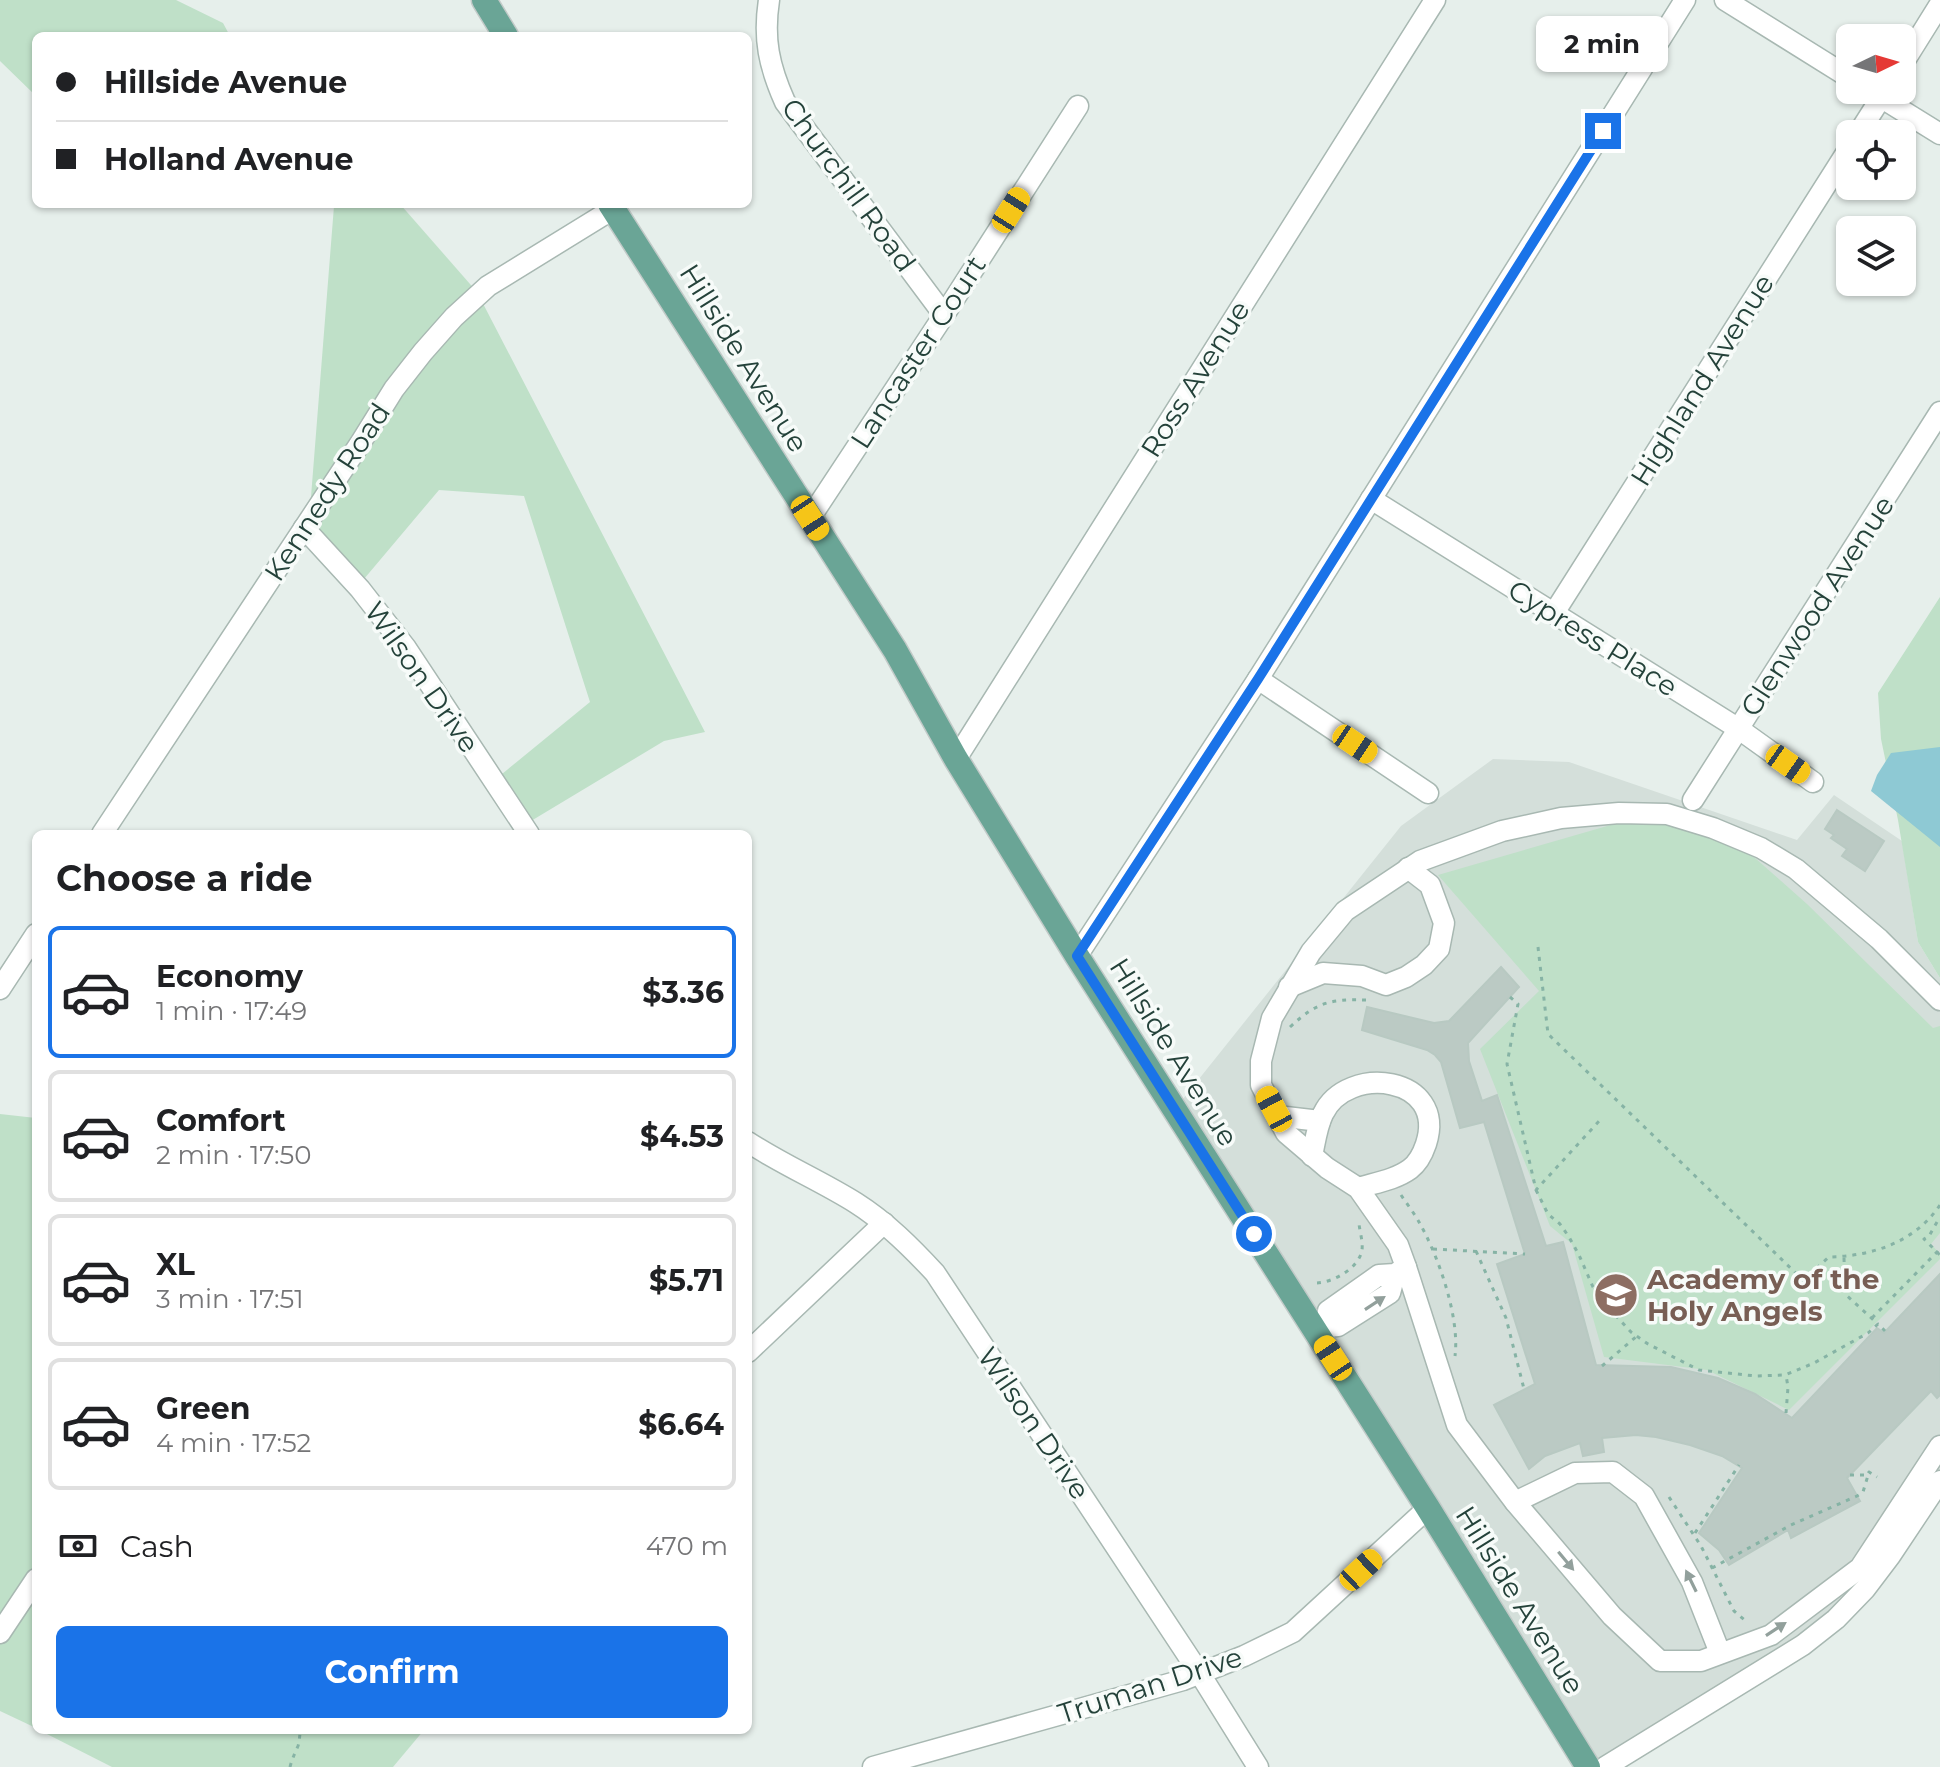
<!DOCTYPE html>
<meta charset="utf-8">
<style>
body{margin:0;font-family:Montserrat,sans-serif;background:#f6f6f6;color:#202124;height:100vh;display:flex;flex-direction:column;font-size:30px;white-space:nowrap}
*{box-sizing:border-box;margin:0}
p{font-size:26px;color:#757577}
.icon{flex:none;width:44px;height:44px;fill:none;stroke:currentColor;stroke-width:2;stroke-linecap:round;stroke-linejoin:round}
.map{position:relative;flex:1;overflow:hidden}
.drawer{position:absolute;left:32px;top:830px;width:720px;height:904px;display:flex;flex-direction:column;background:#fff;border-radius:12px;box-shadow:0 2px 6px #0004}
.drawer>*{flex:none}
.guide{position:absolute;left:32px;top:32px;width:720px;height:176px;border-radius:12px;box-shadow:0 2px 6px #0004;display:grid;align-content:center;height:176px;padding:0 24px;background:#fff}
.needle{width:52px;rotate:85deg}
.buttons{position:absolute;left:1836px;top:24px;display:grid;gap:16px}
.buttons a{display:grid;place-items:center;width:80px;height:80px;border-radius:12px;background:#fff;box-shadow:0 2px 6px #0004;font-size:40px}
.end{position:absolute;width:36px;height:36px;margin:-18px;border:10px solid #1a73e8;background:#fff;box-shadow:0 0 0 4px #fff}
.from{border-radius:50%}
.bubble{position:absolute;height:56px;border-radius:12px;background:#fff;box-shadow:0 2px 6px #0004;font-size:26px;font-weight:700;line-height:56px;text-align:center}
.car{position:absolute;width:24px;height:48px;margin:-24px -12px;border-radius:10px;box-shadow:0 0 6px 2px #0007;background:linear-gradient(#f5c518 24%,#345 0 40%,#f5c518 0 76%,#345 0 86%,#f5c518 0)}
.guide b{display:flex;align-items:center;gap:28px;height:76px;font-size:30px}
.guide b+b{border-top:2px solid #e0e0e0}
.guide i{width:20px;height:20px;background:#202124}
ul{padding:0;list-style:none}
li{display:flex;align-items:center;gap:24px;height:132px;margin:0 16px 12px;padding:0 8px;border:4px solid #e0e0e0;border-radius:12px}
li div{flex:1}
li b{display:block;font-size:30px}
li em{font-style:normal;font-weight:700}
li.on{border-color:#1a73e8}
li>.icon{width:72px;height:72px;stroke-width:1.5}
h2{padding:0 24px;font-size:36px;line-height:96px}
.pay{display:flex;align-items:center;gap:20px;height:88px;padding:0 24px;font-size:30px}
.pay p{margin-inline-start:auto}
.cta{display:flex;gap:16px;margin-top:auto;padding:16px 24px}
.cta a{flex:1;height:92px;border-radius:12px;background:#1a73e8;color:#fff;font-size:32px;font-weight:700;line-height:92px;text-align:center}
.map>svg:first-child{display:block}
</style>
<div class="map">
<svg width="1940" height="1767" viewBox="0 0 1940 1767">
<rect width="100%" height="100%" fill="#e6efeb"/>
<polygon fill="#d4dfda" points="1493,759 1569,762 1797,840 1834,795 1902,841 1918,942 1940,978 1940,1481 1836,1619 1591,1767 1175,1109 1401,826"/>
<g fill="#bfe0c8">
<polygon points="0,0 176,0 223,23 230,36 36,36 36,96 0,61"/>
<polygon points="331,204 400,204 477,292 705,732 664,741 531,821 502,774 590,702 524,496 439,490 364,579 309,522 334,206"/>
<polygon points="1940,597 1940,978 1918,942 1898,820 1881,739 1878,693"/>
<polygon points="1621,822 1672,824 1713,836 1755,858 1807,904 1933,1028 1940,1026 1940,1233 1931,1244 1940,1254 1940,1259 1789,1410 1707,1370 1604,1357 1572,1244 1550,1226 1480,1049 1539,991 1438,875"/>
<polygon points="0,1114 36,1118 36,1728 0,1711"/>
<polygon points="39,1730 424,1730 393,1767 112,1767"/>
</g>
<polygon fill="#8ec9d4" points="1940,747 1940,847 1871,791 1877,775 1891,753"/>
<g fill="#bbcac4" stroke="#b8c9c2" stroke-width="2">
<polygon points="1837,810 1884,841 1865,871 1842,856 1847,849 1831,838 1834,835 1825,829"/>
<polygon points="1501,967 1519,987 1468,1043 1469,1061 1482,1101 1497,1095 1546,1246 1563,1242 1596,1365 1671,1367 1718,1378 1755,1394 1792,1418 1877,1328 1884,1333 1940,1274 1940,1395 1937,1398 1931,1391 1847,1478 1860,1501 1791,1538 1788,1530 1729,1565 1719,1550 1699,1533 1742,1468 1722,1456 1690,1445 1656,1437 1636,1435 1602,1438 1604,1452 1583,1456 1580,1443 1545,1456 1529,1469 1494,1405 1535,1384 1497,1264 1525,1254 1484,1122 1460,1128 1441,1062 1435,1055 1427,1050 1362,1030 1367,1007 1434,1023 1449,1021"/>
</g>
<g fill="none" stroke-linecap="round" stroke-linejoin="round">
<g stroke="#a8b8b2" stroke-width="23">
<g id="minor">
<path d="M769 0C763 39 769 66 785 102L944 315"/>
<polyline points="1725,0 1850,78"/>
<polyline points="1902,65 1940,4"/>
<polyline points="1869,90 1940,134"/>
<polyline points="1858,134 1886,90"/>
<polyline points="1371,499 1739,729 1813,782"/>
<polyline points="810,518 944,315 1078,106"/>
<polyline points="304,528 360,589 406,648 529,834"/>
<polyline points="1554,613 1850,147"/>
<polyline points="1258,679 1428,793"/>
<polyline points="956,759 1435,0"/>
<polyline points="1693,800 1940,412"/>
<polyline points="102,834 361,442 394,389 423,352 454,317 488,286 613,209"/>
<polyline points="1077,956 1258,679 1685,0"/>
<polyline points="1289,987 1323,973 1362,976 1386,985 1406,977 1424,965 1439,949 1444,923 1430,885 1408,868"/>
<polyline points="0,989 36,934"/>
<polyline points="1277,1116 1320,1121"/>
<path d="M748 1142C783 1165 821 1181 856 1203 886 1222 911 1247 935 1273L1200 1674 1258 1767"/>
<path d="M1312 1156C1315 1142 1317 1126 1323 1114 1347 1063 1448 1076 1426 1144 1423 1153 1418 1163 1410 1169 1395 1180 1374 1183 1358 1188"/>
<polyline points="1406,1267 1457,1425 1515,1502 1612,1616 1660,1661 1701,1661 1771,1635 1860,1568 1940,1446"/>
<polyline points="1395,1274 1390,1293 1338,1326 1326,1327 1328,1311 1379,1275 1395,1274 1406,1267 1398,1245 1358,1188 1327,1168 1286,1133 1261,1085 1261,1061 1272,1018 1311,952 1345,911 1420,861 1502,831 1561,818 1619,813 1667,814 1713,828 1761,848 1796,869 1879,939 1940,1000"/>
<polyline points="748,1352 884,1223"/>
<polyline points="1515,1502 1575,1473 1613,1472 1644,1496 1692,1582 1720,1653"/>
<polyline points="0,1633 36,1579"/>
<polyline points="873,1767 1183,1680 1244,1656 1293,1632 1428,1508"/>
<polyline points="1605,1767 1803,1645 1836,1619 1865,1589 1890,1556 1940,1481"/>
</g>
</g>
<g stroke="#c2cac8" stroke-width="27">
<g id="major">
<polyline points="484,0 506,36"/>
<polyline points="610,204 895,650 956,759 1077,956 1428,1508 1588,1767"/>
</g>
</g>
<g stroke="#86b3a5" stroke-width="3" stroke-dasharray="4 6" stroke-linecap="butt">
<path d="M1538 947 1548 1034 1803 1280 1829 1257C1873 1256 1915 1242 1940 1205"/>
<polyline points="1510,997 1518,1004 1507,1064 1536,1190 1601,1119"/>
<path d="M1290 1027C1317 1002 1330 999 1366 1000"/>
<polyline points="1536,1190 1548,1214 1560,1224 1569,1237 1579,1255 1593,1287 1604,1303 1631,1332 1648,1344 1699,1370 1756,1376 1785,1375 1814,1363 1868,1333 1878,1324 1885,1331"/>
<path d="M1401 1195C1407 1204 1414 1213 1419 1222 1438 1255 1460 1317 1455 1356"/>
<polyline points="1937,1222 1929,1236 1924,1239 1940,1255"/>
<polyline points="1433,1249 1525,1254"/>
<polyline points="1476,1251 1506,1318 1524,1389"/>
<polyline points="1844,1258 1845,1294 1878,1324"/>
<path d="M1317 1283C1334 1282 1359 1268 1362 1250 1363 1242 1360 1232 1359 1224"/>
<polyline points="1872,1318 1940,1249"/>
<polyline points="1602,1366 1637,1336"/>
<polyline points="1786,1413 1788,1387 1786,1375"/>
<polyline points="1850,1475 1868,1475 1869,1472 1877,1477"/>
<polyline points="1669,1497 1701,1546 1734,1611 1747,1622"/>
<polyline points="1695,1533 1739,1465"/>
<polyline points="1712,1568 1791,1525 1857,1496 1863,1492 1869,1472"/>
<path d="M290 1767C292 1759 295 1753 298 1746 300 1740 299 1736 301 1730"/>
</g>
<use href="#minor" stroke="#fff" stroke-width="20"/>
<use href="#major" stroke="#6aa596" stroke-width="24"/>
</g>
<defs><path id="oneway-solid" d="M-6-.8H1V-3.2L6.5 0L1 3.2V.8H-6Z" transform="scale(2)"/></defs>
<g fill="#92a09c">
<use href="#oneway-solid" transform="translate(1375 1303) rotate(-33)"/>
<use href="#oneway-solid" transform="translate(1566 1561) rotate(50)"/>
<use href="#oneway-solid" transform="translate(1691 1581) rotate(-116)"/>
<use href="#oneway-solid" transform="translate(1776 1629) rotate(-33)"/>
</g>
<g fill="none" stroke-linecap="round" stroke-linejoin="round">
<polyline stroke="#1a73e8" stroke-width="10" points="1254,1234 1077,956 1258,679 1603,131"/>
</g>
<defs>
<g id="school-disc" transform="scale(2.3)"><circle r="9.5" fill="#8d6e63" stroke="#f7fbf9"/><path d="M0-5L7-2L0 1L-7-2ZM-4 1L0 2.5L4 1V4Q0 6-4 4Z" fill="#fff"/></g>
</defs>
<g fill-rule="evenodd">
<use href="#school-disc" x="1616" y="1295"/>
</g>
<g text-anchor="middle" stroke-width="7" stroke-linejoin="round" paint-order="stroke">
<g font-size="28" fill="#24423a" stroke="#f7fbf9">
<text transform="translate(849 185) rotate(54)" y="10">Churchill Road</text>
<text transform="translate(918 352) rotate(-57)" y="10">Lancaster Court</text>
<text transform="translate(744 358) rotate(58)" y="10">Hillside Avenue</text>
<text transform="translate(1195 379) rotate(-58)" y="10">Ross Avenue</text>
<text transform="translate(1702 380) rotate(-58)" y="10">Highland Avenue</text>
<text transform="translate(327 492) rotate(-57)" y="10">Kennedy Road</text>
<text transform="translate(1817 606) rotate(-57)" y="10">Glenwood Avenue</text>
<text transform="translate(1593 638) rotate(32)" y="10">Cypress Place</text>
<text transform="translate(422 677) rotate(55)" y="10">Wilson Drive</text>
<text transform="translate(1174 1052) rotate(58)" y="10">Hillside Avenue</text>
<text transform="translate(1034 1423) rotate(56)" y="10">Wilson Drive</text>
<text transform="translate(1520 1600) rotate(58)" y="10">Hillside Avenue</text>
<text transform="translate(1150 1685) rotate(-18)" y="10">Truman Drive</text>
</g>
<g font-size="28" font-weight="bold" fill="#785e54" stroke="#f7fbf9" text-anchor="start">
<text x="1647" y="1289">Academy of the<tspan x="1647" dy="32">Holy Angels</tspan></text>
</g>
</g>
</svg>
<div class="buttons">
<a><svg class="needle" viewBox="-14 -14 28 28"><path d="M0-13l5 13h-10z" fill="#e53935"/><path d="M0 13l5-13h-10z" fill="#757577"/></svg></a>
<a><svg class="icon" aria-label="locate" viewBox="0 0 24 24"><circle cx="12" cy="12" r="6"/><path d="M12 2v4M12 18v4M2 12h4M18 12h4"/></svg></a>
<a><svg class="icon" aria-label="layers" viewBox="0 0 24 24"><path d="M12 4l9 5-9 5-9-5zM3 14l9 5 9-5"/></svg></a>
</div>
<i class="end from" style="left:1254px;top:1234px"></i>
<i class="end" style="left:1603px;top:131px"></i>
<div class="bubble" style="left:1536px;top:16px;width:132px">2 min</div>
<i class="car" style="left:1011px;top:210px;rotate:32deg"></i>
<i class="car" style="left:810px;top:518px;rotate:147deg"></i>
<i class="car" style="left:1355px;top:744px;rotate:124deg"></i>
<i class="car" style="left:1788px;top:764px;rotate:125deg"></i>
<i class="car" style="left:1274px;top:1109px;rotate:332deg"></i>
<i class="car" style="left:1333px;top:1358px;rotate:327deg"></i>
<i class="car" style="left:1361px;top:1570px;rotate:47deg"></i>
<div class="guide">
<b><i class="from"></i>Hillside Avenue</b>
<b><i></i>Holland Avenue</b>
</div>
<section class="drawer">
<h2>Choose a ride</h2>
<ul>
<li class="on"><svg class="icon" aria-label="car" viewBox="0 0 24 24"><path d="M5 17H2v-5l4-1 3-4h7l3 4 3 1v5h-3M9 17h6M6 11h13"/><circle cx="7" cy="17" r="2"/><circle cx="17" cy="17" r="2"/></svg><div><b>Economy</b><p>1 min · 17:49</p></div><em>$3.36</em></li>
<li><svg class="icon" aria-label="car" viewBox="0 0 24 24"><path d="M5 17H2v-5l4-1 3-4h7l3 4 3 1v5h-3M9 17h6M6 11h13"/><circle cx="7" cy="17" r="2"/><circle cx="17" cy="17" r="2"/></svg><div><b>Comfort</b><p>2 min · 17:50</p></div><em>$4.53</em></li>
<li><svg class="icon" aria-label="car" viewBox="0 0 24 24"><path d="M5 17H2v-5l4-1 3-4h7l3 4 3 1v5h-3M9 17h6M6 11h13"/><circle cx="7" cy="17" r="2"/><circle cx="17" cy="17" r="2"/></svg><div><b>XL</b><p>3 min · 17:51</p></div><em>$5.71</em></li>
<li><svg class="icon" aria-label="car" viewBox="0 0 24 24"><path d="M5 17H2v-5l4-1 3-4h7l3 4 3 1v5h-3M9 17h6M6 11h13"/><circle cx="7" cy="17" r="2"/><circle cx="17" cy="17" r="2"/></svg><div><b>Green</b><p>4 min · 17:52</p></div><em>$6.64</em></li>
</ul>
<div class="pay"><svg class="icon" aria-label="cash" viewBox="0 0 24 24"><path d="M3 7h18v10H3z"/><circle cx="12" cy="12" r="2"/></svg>Cash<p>470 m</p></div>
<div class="cta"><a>Confirm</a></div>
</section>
</div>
